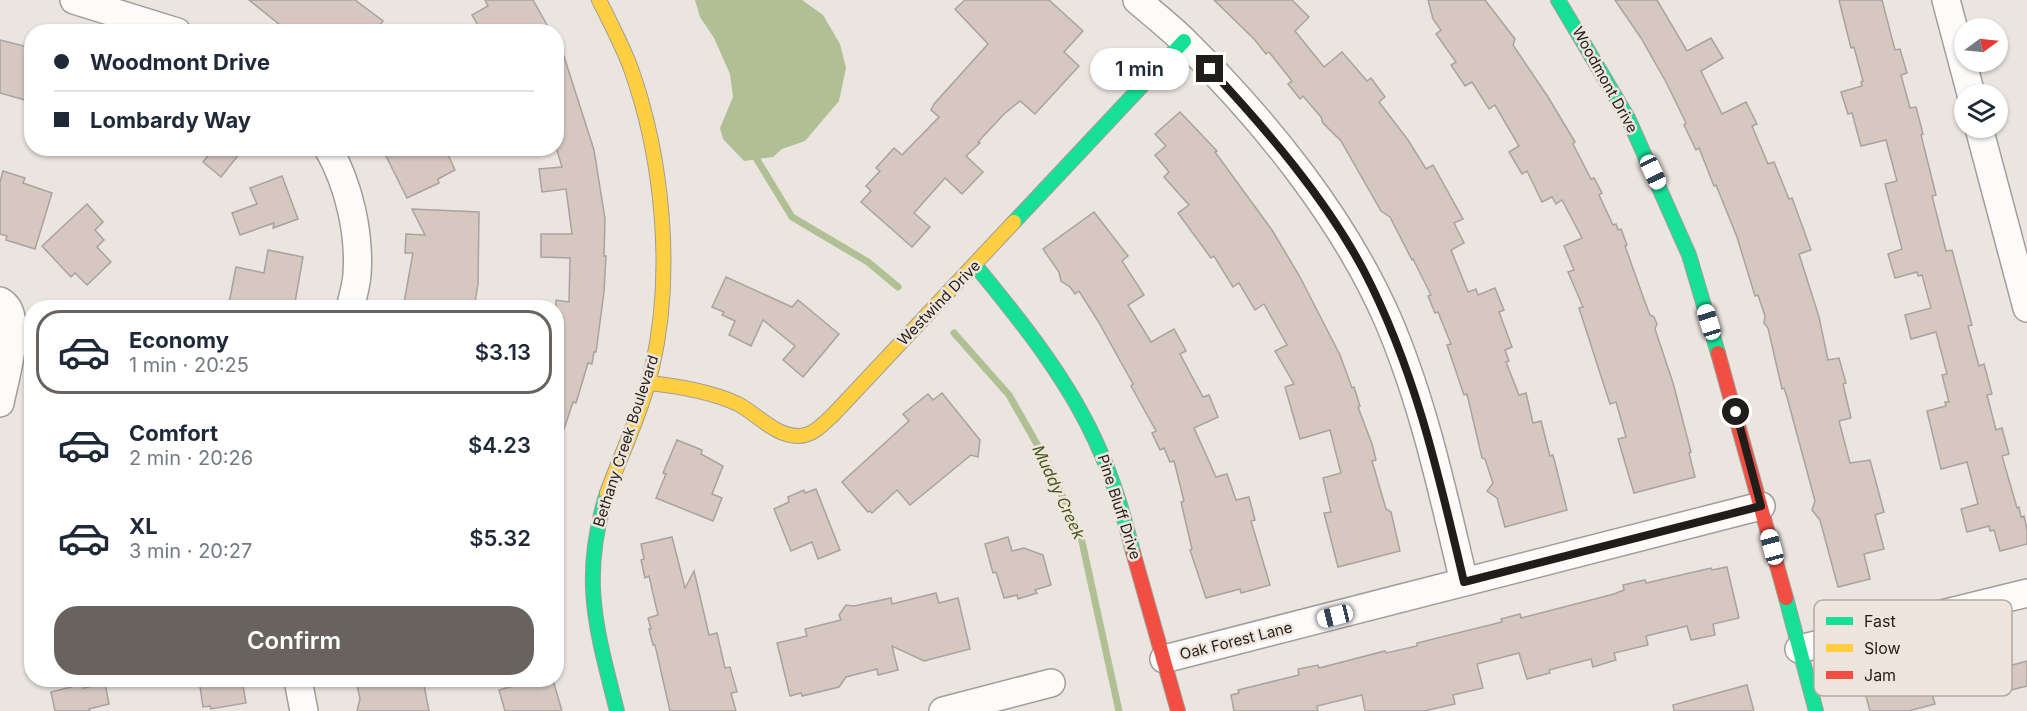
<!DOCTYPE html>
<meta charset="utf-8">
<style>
body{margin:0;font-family:Inter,sans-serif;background:#f6f6f7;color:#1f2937;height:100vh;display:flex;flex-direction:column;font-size:22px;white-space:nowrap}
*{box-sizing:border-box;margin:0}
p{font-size:20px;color:#747a83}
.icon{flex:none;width:33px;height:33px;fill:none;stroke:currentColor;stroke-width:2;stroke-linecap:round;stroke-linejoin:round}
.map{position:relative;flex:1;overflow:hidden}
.side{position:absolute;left:24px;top:300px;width:540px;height:387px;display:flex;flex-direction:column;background:#fff;border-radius:24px;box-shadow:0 2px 4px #0004}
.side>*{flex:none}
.top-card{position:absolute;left:24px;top:24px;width:540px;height:132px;border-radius:24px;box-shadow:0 2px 4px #0004;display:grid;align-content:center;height:132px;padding:0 30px;background:#fff}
.needle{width:39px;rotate:75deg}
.fabs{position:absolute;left:1954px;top:18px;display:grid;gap:12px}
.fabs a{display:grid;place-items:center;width:54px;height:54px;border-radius:50%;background:#fff;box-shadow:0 2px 4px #0004;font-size:30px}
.end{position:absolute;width:27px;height:27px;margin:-14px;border:8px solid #211d1a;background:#fff;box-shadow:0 0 0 3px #fff}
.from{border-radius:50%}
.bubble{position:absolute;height:42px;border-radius:21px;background:#fff;box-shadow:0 2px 4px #0004;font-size:20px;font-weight:600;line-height:42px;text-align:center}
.car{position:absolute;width:18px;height:36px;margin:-18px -9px;border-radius:8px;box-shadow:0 0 4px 2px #0007;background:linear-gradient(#fff 24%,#345 0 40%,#fff 0 76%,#345 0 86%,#fff 0)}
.top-card b{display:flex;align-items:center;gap:21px;height:57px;font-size:22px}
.top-card b+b{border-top:2px solid #e0e1e3}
.top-card i{width:15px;height:15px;background:#1f2937}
ul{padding:10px 0 0;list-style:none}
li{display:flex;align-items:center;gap:18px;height:84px;margin:0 12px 9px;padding:0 18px;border:3px solid transparent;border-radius:24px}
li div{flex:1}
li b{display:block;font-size:22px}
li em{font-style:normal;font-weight:600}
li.current{border-color:#68635f}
li>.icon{width:54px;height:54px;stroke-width:1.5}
.primary-button{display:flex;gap:12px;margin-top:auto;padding:12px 30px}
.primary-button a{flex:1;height:69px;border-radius:24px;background:#68635f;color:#fff;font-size:24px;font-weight:600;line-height:69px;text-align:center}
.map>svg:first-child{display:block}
</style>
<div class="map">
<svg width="2027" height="711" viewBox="0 0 2027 711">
<rect width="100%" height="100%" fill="#ebe5e0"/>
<polygon fill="#b1bf95" points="695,0 802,0 823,15 840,44 846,68 839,101 805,141 782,149 773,157 744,161 723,139 720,128 733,97 730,74 714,38 700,17"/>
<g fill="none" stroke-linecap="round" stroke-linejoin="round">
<g stroke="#b1bf95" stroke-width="7">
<polyline points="753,153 792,217 868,262 898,287"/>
<polyline points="954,333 1009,395 1046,460 1081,537 1119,711"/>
</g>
</g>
<g fill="#d6c7c1" stroke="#a8a3a0" stroke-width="1.5">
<polygon points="249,0 355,0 383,21 375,32 285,32 280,25"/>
<polygon points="485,0 533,0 551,32 482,32 472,15 488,6"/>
<polygon points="965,0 1049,0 1083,31 1064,52 1079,66 1035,114 1020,101 1004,114 978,142 980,143 966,156 983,172 962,194 945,178 914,213 930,227 912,247 861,202 871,191 866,186 880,171 876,168 894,148 902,155 939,117 931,110 934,104 988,44 955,9"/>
<polygon points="1214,0 1292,0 1309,17 1295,31 1324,67 1342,52 1367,81 1371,78 1385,97 1379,102 1408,140 1426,169 1433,165 1463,219 1454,223 1464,243 1451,250 1468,292 1476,289 1478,295 1495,288 1504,310 1499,312 1512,347 1505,350 1509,361 1506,362 1519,395 1526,393 1533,423 1541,421 1550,456 1553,455 1567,510 1505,527 1497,498 1487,491 1493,483 1485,459 1482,458 1467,394 1464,395 1447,345 1451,344 1438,312 1435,313 1428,296 1431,295 1413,259 1412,260 1390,217 1381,211 1341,141 1323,123 1321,117 1303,96 1300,99 1288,84 1292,81 1269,52 1266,54 1255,40"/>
<polygon points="1428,0 1485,0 1515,39 1513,45 1548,97 1575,142 1573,144 1591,179 1594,178 1602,193 1599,195 1613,225 1616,224 1618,230 1621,229 1627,245 1625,246 1645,302 1650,315 1654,317 1657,324 1655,329 1673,383 1691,452 1689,453 1695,477 1634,493 1618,439 1626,437 1616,402 1610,404 1579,308 1583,307 1568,272 1574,270 1564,246 1582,238 1562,200 1556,204 1552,197 1542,202 1527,171 1522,174 1509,152 1519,146 1495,105 1489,109 1472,82 1465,86 1451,65 1456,62 1436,34 1441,30 1433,19"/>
<polygon points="1615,0 1657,0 1687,51 1711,38 1723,58 1701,71 1722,114 1746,102 1757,124 1752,126 1768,164 1774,162 1789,199 1792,198 1811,250 1799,254 1819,317 1828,360 1839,358 1846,383 1843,384 1851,418 1839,421 1850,463 1870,460 1884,512 1875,515 1884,549 1864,554 1870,579 1838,587 1820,520 1812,510 1815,501 1787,397 1784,388 1782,389 1768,328 1764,323 1765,316 1758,295 1755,296 1737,237 1716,185 1714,186 1699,148 1696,150 1684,125 1686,123 1666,82 1641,38"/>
<polygon points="1839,0 1882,0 1895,50 1900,49 1907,73 1901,75 1910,108 1916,107 1923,134 1921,135 1936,195 1932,196 1946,251 1952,250 1972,325 1968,326 1979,366 1984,364 1992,394 1987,395 1996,430 2002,428 2009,454 2002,456 2017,508 2019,507 2021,517 2024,516 2027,529 2027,544 2000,551 1994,530 1990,531 1989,526 1967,532 1961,509 1978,504 1967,462 1941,469 1927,411 1946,406 1945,402 1949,402 1942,375 1947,374 1936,332 1911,339 1905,315 1931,308 1922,275 1918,276 1917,272 1895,278 1888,254 1902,249 1885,184 1897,181 1886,140 1861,146 1852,113 1848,114 1841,92 1862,86 1861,82 1863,81 1854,47 1851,48"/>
<polygon points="0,40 32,48 32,102 0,93"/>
<polygon points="556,44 560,44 594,150 605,219 604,256 606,256 604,292 596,352 594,352 592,364 588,363 576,403 573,402 560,441 556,440 556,300 569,302 570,258 541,257 541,234 572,234 566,189 542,192 539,169 562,167 556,147"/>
<polygon points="1180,112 1217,151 1215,152 1272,230 1300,277 1340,355 1352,388 1354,387 1360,406 1358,407 1372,444 1376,460 1372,461 1386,509 1391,512 1400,551 1338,567 1324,513 1331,512 1323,478 1341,473 1330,430 1300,439 1285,387 1294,384 1275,351 1287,345 1264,304 1255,310 1239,283 1233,287 1214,256 1211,258 1178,213 1189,205 1164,177 1169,172 1155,155 1166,146 1155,134"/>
<polygon points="214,148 244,148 221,177 203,162"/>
<polygon points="382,148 445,148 455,170 438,179 439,183 407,198"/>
<polygon points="3,171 25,178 23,183 52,193 35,249 6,240 7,236 0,234 0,182"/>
<polygon points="282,176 298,219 273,228 274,223 240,235 232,213 257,204 250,188"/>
<polygon points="87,204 103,222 95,230 104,240 97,247 111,262 87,285 75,273 71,277 42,246"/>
<polygon points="412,209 479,212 478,284 474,308 403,308 413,253 405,253 406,234 425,235"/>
<polygon points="1094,212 1128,256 1122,261 1144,295 1128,305 1151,342 1174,329 1186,351 1180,354 1203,397 1209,395 1218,417 1194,428 1216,477 1227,474 1236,500 1249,497 1255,520 1251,521 1270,585 1241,593 1240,589 1206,598 1190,550 1192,549 1181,502 1184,501 1174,461 1170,462 1164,448 1160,450 1152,433 1156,431 1131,386 1133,384 1098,321 1079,291 1075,294 1070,287 1061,281 1059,272 1043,249"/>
<polygon points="268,250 303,257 294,308 228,308 236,267 264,273"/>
<polygon points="726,277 792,307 798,300 839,334 803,377 783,360 795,346 763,320 751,346 729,335 735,321 722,315 724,312 712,307"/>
<polygon points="942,393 980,440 978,457 971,455 910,505 897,490 872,513 870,511 868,512 842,482 909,421 903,414 928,394 933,400"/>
<polygon points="677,440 702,450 701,454 723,466 712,494 722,498 713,521 656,498 666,474 663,473"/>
<polygon points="816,489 840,550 818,559 812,542 791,551 774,509 789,502 788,497 804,490 805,493"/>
<polygon points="672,537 685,588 694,571 709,635 717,633 725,668 730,667 737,692 731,693 736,711 670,711 655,645 653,645 649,629 651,629 648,618 658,615 649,576 645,578 641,560 644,559 641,544"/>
<polygon points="1008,537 1012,551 1024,548 1043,555 1051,585 1035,590 1037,593 1018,599 1017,595 1004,598 996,572 993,573 985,544"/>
<polygon points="1727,567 1739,618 1713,624 1715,635 1691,640 1687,626 1646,636 1648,645 1614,653 1616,660 1593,667 1591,659 1549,670 1550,673 1527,679 1519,653 1477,664 1483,688 1453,695 1455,704 1424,711 1365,711 1362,695 1317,706 1318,711 1234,711 1231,695 1239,693 1238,690 1299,675 1298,669 1318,665 1319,668 1385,651 1386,653 1417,646 1417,643 1502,622 1501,619 1520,614 1521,618 1614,594 1624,590 1623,585 1645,580 1646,583 1711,568 1712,570"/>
<polygon points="936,593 939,603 958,598 970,649 924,661 892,646 898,670 878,675 877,669 846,677 839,687 802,696 801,693 790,696 777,643 807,636 805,629 841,620 839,615 846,605 854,606 891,598 892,604"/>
<polygon points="2027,661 2027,686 2011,690 2005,667"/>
<polygon points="1901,663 1907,686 1928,680 1935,704 1909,711 1870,711 1862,682 1865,681 1863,674"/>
<polygon points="199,680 242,680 246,703 211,709 210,706 203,707"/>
<polygon points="356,680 423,680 429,711 357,711 360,699"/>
<polygon points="520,680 553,680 562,711 505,711 499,690 521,684"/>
<polygon points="105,683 109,704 89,709 90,711 55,711 51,692 83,684 84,688"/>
<polygon points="1747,685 1754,711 1674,711 1673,705"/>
</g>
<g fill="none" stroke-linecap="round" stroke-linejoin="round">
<g stroke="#a19d99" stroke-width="30">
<g id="street">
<polyline points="74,0 177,32"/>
<path d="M1137 0C1153 14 1170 27 1185 42 1264 120 1343 217 1388 320 1424 404 1443 494 1464 582"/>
<polyline points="1946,0 1971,94"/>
<polyline points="1979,128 2027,308"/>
<path d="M328 148C349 185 360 233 357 275 356 286 353 297 350 308"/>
<path d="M0 301C26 314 4 380 0 403"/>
<polyline points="1799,649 2027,593"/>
<polyline points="1164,659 1761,506"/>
<polyline points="298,680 304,711"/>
<polyline points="943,711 1051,683"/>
</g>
</g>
<g stroke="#a19d99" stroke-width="16">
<g id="fast">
<polyline points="1558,0 1628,118 1689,255 1718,353"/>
<polyline points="1014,222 1184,41"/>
<path d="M975 265C1022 322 1071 383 1100 451 1115 484 1124 517 1133 552"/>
<path d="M607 493C580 578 596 628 617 711"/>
<polyline points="1786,598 1816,711"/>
</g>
</g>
<g stroke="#a19d99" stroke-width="16">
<g id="slow">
<path d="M599 0C610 22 621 43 630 66 663 157 674 274 652 368 642 411 622 452 607 493"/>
<path d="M648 383C678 386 710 391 738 404 757 414 775 436 798 436 813 436 823 424 833 415L1014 222"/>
</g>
</g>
<g stroke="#a19d99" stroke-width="16">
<g id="jam">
<polyline points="1718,353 1786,598"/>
<polyline points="1133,552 1178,711"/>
</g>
</g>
<use href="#street" stroke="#fcfbfa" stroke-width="27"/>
<use href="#fast" stroke="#16e098" stroke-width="14"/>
<use href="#slow" stroke="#ffcf43" stroke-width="14"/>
<use href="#jam" stroke="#f24e42" stroke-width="14"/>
</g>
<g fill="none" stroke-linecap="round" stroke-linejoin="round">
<path stroke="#211d1a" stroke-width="8" d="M1210 69C1266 129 1326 199 1364 271 1415 369 1439 476 1464 582L1761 506 1736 412"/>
</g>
<g text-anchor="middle" stroke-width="5" stroke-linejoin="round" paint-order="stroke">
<g font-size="15" fill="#211d1a" stroke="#efe5dc">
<text transform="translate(1605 80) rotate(61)" y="5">Woodmont Drive</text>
<text transform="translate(939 303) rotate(-46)" y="5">Westwind Drive</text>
<text transform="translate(626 441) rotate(-72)" y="5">Bethany Creek Boulevard</text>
<text transform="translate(1119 507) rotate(72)" y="5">Pine Bluff Drive</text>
<text transform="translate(1236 641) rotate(-14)" y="5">Oak Forest Lane</text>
</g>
<g font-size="16" font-style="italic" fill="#43581a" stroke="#efe5dc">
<text transform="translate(1059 492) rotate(65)" y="6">Muddy Creek</text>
</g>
</g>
<rect x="1814" y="600" width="198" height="96" rx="9" fill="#efe5dc" stroke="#b1a9a2" stroke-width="1.5"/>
<rect x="1826" y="617" width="27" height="8" fill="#16e098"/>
<rect x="1826" y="644" width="27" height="8" fill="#ffcf43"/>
<rect x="1826" y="671" width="27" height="8" fill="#f24e42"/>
<g font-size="16" fill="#211d1a">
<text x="1864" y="627">Fast</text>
<text x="1864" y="654">Slow</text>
<text x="1864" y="681">Jam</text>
</g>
</svg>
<div class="fabs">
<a><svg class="needle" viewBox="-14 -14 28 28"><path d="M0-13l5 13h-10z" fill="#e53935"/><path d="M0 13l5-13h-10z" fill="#747a83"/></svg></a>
<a><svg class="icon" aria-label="layers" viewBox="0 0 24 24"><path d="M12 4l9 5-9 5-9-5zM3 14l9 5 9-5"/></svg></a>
</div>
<i class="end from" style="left:1736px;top:412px"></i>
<i class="end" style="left:1210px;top:69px"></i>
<div class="bubble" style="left:1090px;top:48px;width:99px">1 min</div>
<i class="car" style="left:1653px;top:172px;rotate:155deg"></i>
<i class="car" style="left:1709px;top:322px;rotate:343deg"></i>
<i class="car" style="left:1772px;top:547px;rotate:345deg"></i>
<i class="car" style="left:1335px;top:616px;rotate:256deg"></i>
<div class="top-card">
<b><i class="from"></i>Woodmont Drive</b>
<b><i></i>Lombardy Way</b>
</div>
<section class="side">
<ul>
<li class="current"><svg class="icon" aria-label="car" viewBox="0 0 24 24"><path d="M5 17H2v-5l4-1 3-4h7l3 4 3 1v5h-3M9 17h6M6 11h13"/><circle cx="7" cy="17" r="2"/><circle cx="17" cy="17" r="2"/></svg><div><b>Economy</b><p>1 min · 20:25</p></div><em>$3.13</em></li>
<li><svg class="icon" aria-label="car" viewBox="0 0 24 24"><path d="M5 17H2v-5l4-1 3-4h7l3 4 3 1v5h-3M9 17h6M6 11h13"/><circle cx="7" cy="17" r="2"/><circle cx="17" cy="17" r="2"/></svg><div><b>Comfort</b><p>2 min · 20:26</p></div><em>$4.23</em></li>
<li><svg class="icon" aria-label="car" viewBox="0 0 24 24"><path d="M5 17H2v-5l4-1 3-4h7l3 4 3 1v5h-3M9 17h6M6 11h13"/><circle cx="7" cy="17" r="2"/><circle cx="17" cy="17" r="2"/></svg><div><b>XL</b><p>3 min · 20:27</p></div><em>$5.32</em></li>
</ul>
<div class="primary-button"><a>Confirm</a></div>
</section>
</div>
